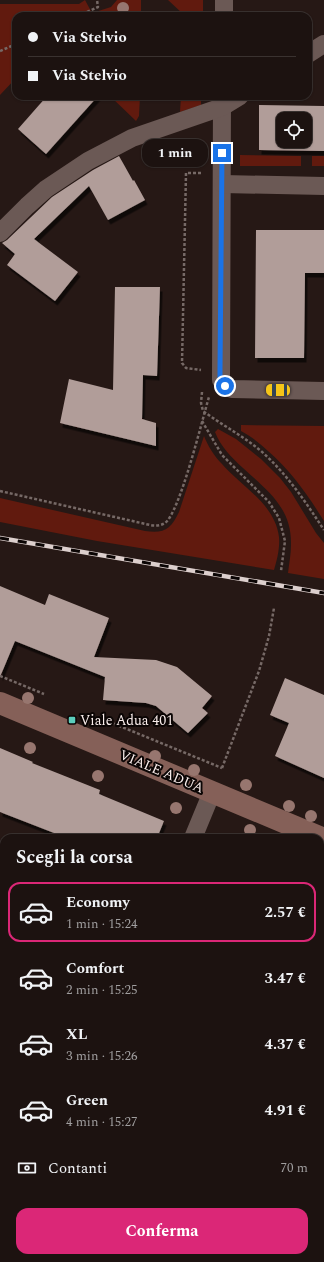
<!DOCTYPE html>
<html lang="it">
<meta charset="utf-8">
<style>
body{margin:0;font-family:Spectral,serif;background:#251b19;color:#f1f3f6;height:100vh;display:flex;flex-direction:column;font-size:15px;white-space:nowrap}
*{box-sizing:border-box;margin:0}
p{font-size:13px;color:#a09e9f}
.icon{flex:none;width:22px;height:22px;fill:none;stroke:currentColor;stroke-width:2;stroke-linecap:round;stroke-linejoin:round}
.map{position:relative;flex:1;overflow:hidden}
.panel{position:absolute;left:0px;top:834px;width:324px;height:428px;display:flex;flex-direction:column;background:#1c1210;border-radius:12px 12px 0 0;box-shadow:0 1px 3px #0004,0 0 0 1px #3a3230}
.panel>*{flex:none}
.top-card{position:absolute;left:12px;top:12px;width:300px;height:88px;border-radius:12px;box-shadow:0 1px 3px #0004,0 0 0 1px #3a3230;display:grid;align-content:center;height:88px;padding:0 16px;background:#1c1210}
.controls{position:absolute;left:276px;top:112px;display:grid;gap:8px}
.controls a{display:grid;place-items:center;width:36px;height:36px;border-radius:8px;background:#1c1210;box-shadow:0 1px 3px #0004,0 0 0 1px #3a3230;font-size:20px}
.end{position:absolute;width:18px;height:18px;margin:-9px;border:5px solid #1a73e8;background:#fff;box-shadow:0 0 0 2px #fff}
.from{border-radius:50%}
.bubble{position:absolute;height:28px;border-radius:12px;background:#1c1210;box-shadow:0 1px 3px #0004,0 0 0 1px #3a3230;font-size:13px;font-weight:700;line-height:28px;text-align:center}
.car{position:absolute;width:12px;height:24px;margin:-12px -6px;border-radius:5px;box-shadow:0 0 3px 1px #0007;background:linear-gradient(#f5c518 24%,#345 0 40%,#f5c518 0 76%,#345 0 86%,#f5c518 0)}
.top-card b{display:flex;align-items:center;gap:14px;height:38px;font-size:15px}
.top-card b+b{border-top:1px solid #3a3230}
.top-card i{width:10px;height:10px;background:#f1f3f6}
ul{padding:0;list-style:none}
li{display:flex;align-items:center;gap:12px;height:60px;margin:0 8px 6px;padding:0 8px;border:2px solid transparent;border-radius:12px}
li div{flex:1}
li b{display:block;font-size:15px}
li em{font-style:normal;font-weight:700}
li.active{border-color:#db2777}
li>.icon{width:36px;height:36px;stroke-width:1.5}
h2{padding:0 16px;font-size:18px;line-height:48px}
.pay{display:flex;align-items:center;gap:10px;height:44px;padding:0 16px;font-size:15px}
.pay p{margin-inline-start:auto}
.action{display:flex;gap:8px;margin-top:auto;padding:8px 16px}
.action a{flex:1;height:46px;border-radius:12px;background:#db2777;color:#fff;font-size:16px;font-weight:700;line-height:46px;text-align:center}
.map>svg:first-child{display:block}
</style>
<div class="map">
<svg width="324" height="1262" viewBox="0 0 324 1262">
<defs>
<filter id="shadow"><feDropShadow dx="2.5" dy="4.5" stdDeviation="0" flood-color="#0009"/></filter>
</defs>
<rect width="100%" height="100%" fill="#261815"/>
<g fill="#611a0e">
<polygon points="85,0 92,13 111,7 117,0 141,0 141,16 16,16 16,78 0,95 0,4 79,4"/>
<polygon points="168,0 203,0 203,16 182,16 182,13"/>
<polygon points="110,96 140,96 139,116 136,121"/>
<polygon points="181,96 201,96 201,105 180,112"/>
<polygon points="240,155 301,156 301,166 240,166"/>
<rect x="312" y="156" width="12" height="10"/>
<path d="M241 425 324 426V521C307 494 292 472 268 451 260 444 251 436 241 431Z"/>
<path d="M218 429 236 439 261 459 280 478 291 492 316 533 324 543V579L288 573C289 564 291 554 291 545 292 508 268 491 243 468 231 457 221 447 215 432Z"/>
<path d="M204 436C208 446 214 456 222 464 242 487 275 504 279 537 280 548 277 560 274 570L97 541 0 522V498L145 531C164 534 171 529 179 512Z"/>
</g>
<g fill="#b19d99" fill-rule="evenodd" filter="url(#shadow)">
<polygon points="47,96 98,96 46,154 18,129"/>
<path d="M259 105 324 106V151L259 150ZM283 119H305V141H283Z"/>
<polygon points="119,156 133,181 134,180 145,200 108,220 89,186 34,239 78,272 55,301 7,265 15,254 2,243 7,240 52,197 93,170"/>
<polygon points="256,230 324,230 324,273 305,273 304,358 255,358"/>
<polygon points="115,287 160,287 157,376 143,375 142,419 156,423 156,446 60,423 69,379 113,390"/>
<polygon points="0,586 45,605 49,594 109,618 94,657 156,660 177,667 212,696 202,708 208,713 188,733 156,706 146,703 103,700 105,677 15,641 0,677"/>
<polygon points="285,678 324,695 324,778 275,756 289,723 270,715"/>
<polygon points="0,748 33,762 32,763 100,790 99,794 164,821 157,838 67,838 0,812"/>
</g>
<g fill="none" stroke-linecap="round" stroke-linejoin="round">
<g stroke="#766966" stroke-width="2.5" stroke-dasharray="3 2" stroke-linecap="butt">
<polyline points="78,16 98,7 97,0"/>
<polyline points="0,51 16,44"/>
<polyline points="201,173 186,173 182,363 186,368 201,370"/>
<path d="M202 392 201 403 203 411C222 425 243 436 261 451 287 474 305 501 324 530"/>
<polyline points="202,421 222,455 269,502 279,518 285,541 281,571"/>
<path d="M0 491 150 525C155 526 160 526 165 523 180 512 202 420 209 397"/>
<polyline points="0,676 44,694"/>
<polyline points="100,718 222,768"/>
<polyline points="222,768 259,671 269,636 274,608"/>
<polyline points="251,1258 259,1262"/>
</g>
<g stroke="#6b5955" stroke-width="18">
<polyline points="224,16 224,0"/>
<polyline points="308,54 324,44"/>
<polyline points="222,96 221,380 225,386 232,389 324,391"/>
<polyline points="223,184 324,186"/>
<polyline points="0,233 27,206 46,189 88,161 132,138 222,107 240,96"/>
<polyline points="193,838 212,792"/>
<polyline points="0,980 4,982"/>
</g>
<polyline stroke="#856058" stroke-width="22" points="0,703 324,839"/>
<g stroke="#dccfcd" stroke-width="4.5">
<polyline id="rail" points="0,538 324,593"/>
</g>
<use href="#rail" stroke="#0b0504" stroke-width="3" stroke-dasharray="9" stroke-linecap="butt"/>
</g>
<g fill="#97766f">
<circle cx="123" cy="8" r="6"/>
<circle cx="28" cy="698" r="6"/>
<circle cx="30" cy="748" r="6"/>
<circle cx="155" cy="756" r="6"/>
<circle cx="194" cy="770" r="6"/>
<circle cx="98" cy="776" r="6"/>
<circle cx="246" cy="785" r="6"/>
<circle cx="289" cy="806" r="6"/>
<circle cx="176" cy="808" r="6"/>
<circle cx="311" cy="816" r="6"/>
<circle cx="250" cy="830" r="6"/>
</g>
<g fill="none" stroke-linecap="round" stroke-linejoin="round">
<polyline stroke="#1a73e8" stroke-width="5" points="222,153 220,370 220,380 225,386"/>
</g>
<rect fill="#5bcebc" stroke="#0b0504" stroke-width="1.5" x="68" y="716" width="8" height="8" rx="2"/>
<g text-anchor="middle" stroke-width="4" stroke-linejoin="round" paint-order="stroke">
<g font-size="14" fill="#faeeec" stroke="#0b0504" text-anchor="start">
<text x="80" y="725">Viale Adua 401</text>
</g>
<g font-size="14" fill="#faeeec" stroke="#0b0504">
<text transform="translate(162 771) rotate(23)" y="5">VIALE ADUA</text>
</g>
</g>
</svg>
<div class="controls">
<a><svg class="icon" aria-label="locate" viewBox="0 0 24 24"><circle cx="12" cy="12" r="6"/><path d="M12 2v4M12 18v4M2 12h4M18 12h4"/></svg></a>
</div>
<i class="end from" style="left:225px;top:386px"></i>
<i class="end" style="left:222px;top:153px"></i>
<div class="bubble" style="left:142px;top:139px;width:66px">1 min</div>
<i class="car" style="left:278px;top:390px;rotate:271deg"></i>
<div class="top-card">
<b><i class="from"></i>Via Stelvio</b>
<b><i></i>Via Stelvio</b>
</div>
<section class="panel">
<h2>Scegli la corsa</h2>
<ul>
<li class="active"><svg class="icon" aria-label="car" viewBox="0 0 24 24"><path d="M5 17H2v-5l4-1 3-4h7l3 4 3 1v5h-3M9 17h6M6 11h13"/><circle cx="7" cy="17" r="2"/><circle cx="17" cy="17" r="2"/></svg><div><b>Economy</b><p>1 min · 15:24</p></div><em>2.57 €</em></li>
<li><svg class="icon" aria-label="car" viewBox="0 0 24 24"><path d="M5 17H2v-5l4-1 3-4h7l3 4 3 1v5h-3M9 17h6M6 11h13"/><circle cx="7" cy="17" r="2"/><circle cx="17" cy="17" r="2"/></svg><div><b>Comfort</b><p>2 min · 15:25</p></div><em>3.47 €</em></li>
<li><svg class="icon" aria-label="car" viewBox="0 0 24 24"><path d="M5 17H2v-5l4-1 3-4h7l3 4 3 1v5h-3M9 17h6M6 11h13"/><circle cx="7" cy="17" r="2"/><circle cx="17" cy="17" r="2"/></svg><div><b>XL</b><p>3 min · 15:26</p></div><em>4.37 €</em></li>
<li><svg class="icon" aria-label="car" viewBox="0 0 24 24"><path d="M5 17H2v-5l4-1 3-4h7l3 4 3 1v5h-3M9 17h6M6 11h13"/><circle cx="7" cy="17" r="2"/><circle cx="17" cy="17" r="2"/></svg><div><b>Green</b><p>4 min · 15:27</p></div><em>4.91 €</em></li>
</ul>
<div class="pay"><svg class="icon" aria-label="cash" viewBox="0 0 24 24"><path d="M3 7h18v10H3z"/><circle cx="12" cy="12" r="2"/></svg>Contanti<p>70 m</p></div>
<div class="action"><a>Conferma</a></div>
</section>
</div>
